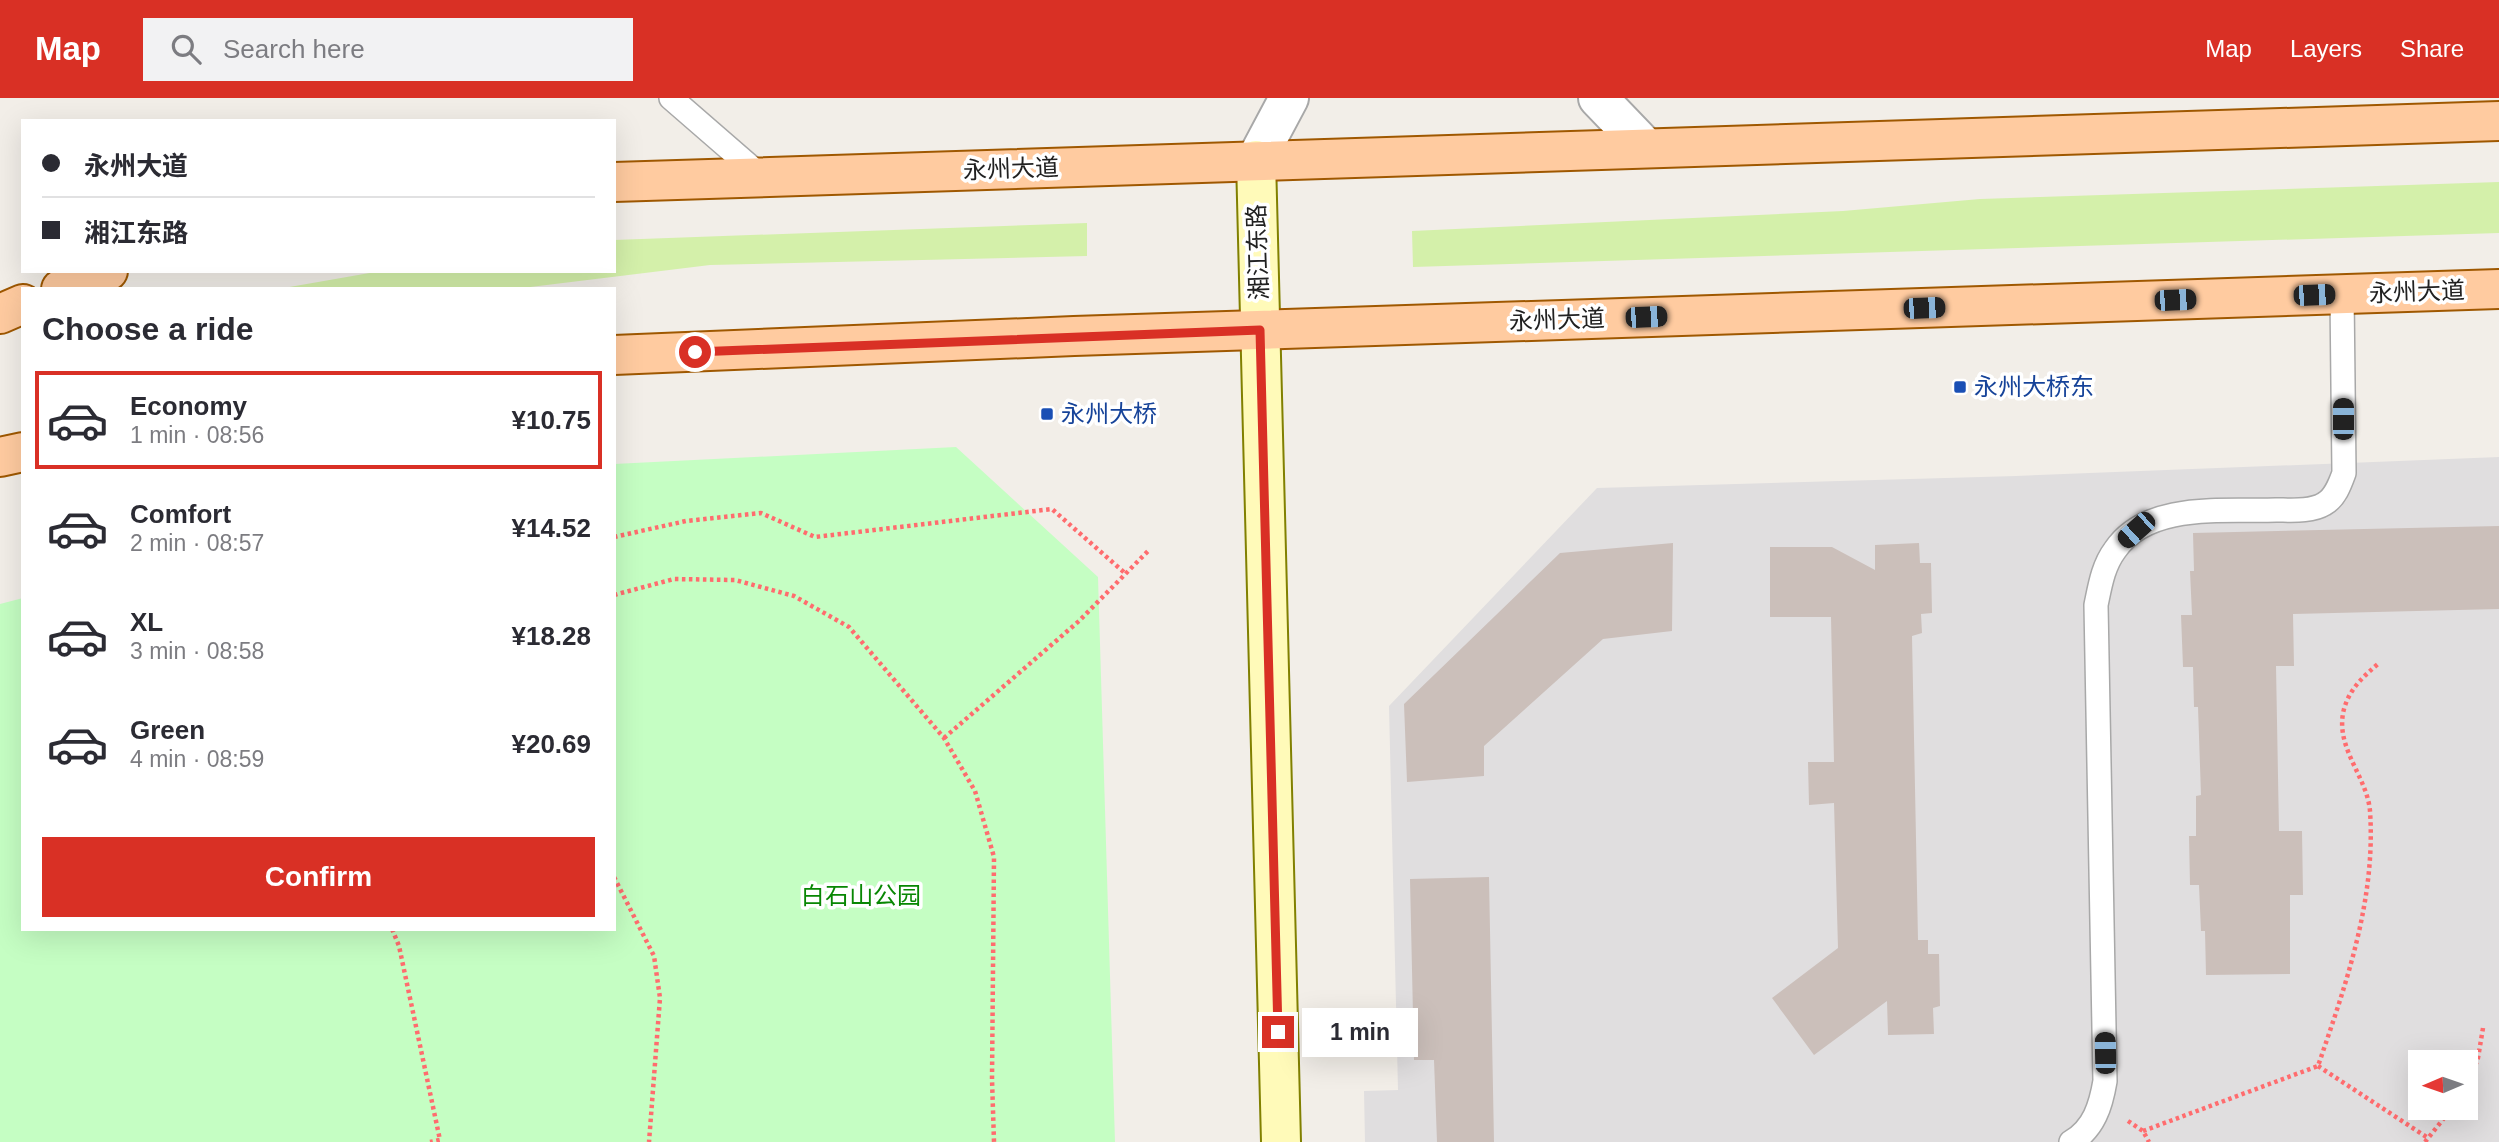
<!DOCTYPE html>
<meta charset="utf-8">
<style>
body{margin:0;font-family:Arial,"Noto Sans SC",sans-serif;background:#f2f2f3;color:#2b2b33;height:100vh;display:flex;flex-direction:column;font-size:26px;white-space:nowrap}
*{box-sizing:border-box;margin:0}
p{font-size:23px;color:#7c7c81}
.icon{flex:none;width:38px;height:38px;fill:none;stroke:currentColor;stroke-width:2;stroke-linecap:round;stroke-linejoin:round}
.map{position:relative;flex:1;overflow:hidden}
.details{position:absolute;left:21px;top:189px;width:595px;height:644px;display:flex;flex-direction:column;background:#fff;border-radius:0px;box-shadow:0 7px 28px #0002}
.details>*{flex:none}
.banner{position:absolute;left:21px;top:21px;width:595px;height:154px;border-radius:0px;box-shadow:0 7px 28px #0002;display:grid;align-content:center;height:154px;padding:0 21px;background:#fff}
.needle{width:46px;rotate:268deg}
.buttons{position:absolute;left:2408px;top:952px;display:grid;gap:14px}
.buttons a{display:grid;place-items:center;width:70px;height:70px;border-radius:0px;background:#fff;box-shadow:0 7px 28px #0002;font-size:35px}
.end{position:absolute;width:32px;height:32px;margin:-16px;border:9px solid #d93025;background:#fff;box-shadow:0 0 0 4px #fff}
.from{border-radius:50%}
.bubble{position:absolute;height:49px;border-radius:0px;background:#fff;box-shadow:0 7px 28px #0002;font-size:23px;font-weight:800;line-height:49px;text-align:center}
.car{position:absolute;width:21px;height:42px;margin:-21px -10px;border-radius:9px;box-shadow:0 0 5px 2px #0007;background:linear-gradient(#222 24%,#8ab4d8 0 40%,#222 0 76%,#8ab4d8 0 86%,#222 0)}
.banner b{display:flex;align-items:center;gap:24px;height:66px;font-size:26px}
.banner b+b{border-top:2px solid #e1e1e2}
.banner i{width:18px;height:18px;background:#2b2b33}
ul{padding:0;list-style:none}
li{display:flex;align-items:center;gap:21px;height:98px;margin:0 14px 10px;padding:0 7px;border:4px solid transparent;border-radius:0px}
li div{flex:1}
li b{display:block;font-size:26px}
li em{font-style:normal;font-weight:800}
li.selected{border-color:#d93025}
li>.icon{width:63px;height:63px;stroke-width:1.5}
h2{padding:0 21px;font-size:32px;line-height:84px}
.primary-button{display:flex;gap:14px;margin-top:auto;padding:14px 21px}
.primary-button a{flex:1;height:80px;border-radius:0px;background:#d93025;color:#fff;font-size:28px;font-weight:800;line-height:80px;text-align:center}
header{display:flex;align-items:center;gap:42px;box-sizing:border-box;height:98px;padding:0 35px;background:#d93025;color:#fff}
header strong{font-size:33px}
nav{display:flex;gap:38px;margin-inline-start:auto;font-size:24px}
.search{width:490px;height:63px;background:#f2f2f3;display:flex;align-items:center;gap:18px;box-sizing:border-box;padding:0 24px;border-radius:0px;color:#7c7c81;font-size:26px}
.map>svg:first-child{display:block}
</style>
<header>
<strong>Map</strong>
<div class="search"><svg class="icon" aria-label="search" viewBox="0 0 24 24"><circle cx="10" cy="10" r="6"/><path d="M15 15l6 6"/></svg>Search here</div>
<nav><a>Map</a><a>Layers</a><a>Share</a></nav>
</header>
<div class="map">
<svg width="2499" height="1044" viewBox="0 0 2499 1044">
<rect width="100%" height="100%" fill="#f2eee8"/>
<path fill="#e0dedf" fill-rule="evenodd" d="M2499 359V1044H1365L1364 993 1398 992 1389 608 1597 390 2016 378ZM2420 964H2466V1010H2420Z"/>
<g fill="#d4f0aa">
<polygon points="2499,84 2499,135 1413,169 1412,133 1843,113 1980,101"/>
<polygon points="1087,125 1087,158 710,167 514,191 278,191 381,173 614,173 614,142"/>
</g>
<polygon fill="#c5fec3" points="956,349 1098,479 1115,1044 0,1044 0,506 23,500 23,831 614,831 614,366"/>
<g fill="#cbbfba">
<polygon points="2499,428 2499,511 2293,516 2294,568 2276,568 2279,733 2302,733 2303,797 2290,797 2290,876 2206,877 2205,833 2201,833 2199,787 2190,787 2189,738 2196,738 2196,698 2201,697 2198,609 2194,609 2193,569 2183,569 2181,517 2192,517 2190,473 2194,473 2193,435"/>
<polygon points="1673,445 1672,533 1603,541 1484,648 1484,678 1407,684 1404,606 1560,455"/>
<polygon points="1919,445 1920,465 1931,465 1932,515 1921,516 1922,535 1912,538 1918,842 1928,842 1928,856 1939,856 1940,908 1933,910 1934,936 1888,937 1887,903 1814,957 1772,900 1838,850 1834,705 1809,707 1808,664 1834,664 1831,519 1770,519 1770,449 1832,449 1875,472 1875,447"/>
<polygon points="1489,779 1494,1044 1437,1044 1434,962 1414,962 1410,781"/>
</g>
<g fill="none" stroke-linecap="round" stroke-linejoin="round">
<g stroke="#a8a8a8" stroke-width="26">
<g id="service">
<polyline points="671,0 762,79"/>
<path d="M2071 1044C2094 1031 2101 1007 2105 983L2096 507C2100 488 2103 468 2115 452 2148 403 2226 414 2276 412 2290 412 2311 414 2324 406 2335 400 2340 386 2344 375L2342 196"/>
</g>
</g>
<g stroke="#a8a8a8" stroke-width="42">
<g id="minor">
<polyline points="1598,0 1646,50"/>
<polyline points="1256,62 1289,0"/>
</g>
</g>
<g stroke="#818000" stroke-width="42">
<polyline id="secondary" points="1256,62 1281,1044"/>
</g>
<g stroke="#9f5800" stroke-width="42">
<g id="primary">
<polyline points="614,84 2499,23"/>
<polyline points="61,191 108,173"/>
<polyline points="0,216 23,206"/>
<polyline points="614,257 1074,238 2499,191"/>
<polyline points="0,359 23,354"/>
</g>
</g>
<g stroke="#ff6c6e" stroke-width="4.5" stroke-dasharray="3.5 3.5" stroke-linecap="butt">
<polyline points="614,439 686,423 761,415 815,439 1052,411 1126,476"/>
<polyline points="614,497 674,481 735,482 794,498 849,529 944,640 975,693 994,759 992,981 994,1044"/>
<polyline points="944,640 1079,523 1149,452"/>
<polyline points="614,779 654,858 660,900 649,1044"/>
<polyline points="392,831 399,848 440,1042 430,1044"/>
<polyline points="2318,968 2428,1040"/>
<polyline points="2466,994 2478,960 2483,930"/>
<polyline points="2128,1023 2143,1033 2149,1044"/>
<path d="M2143 1033 2318 968C2346 886 2376 802 2370 713 2367 678 2334 649 2344 611 2350 590 2363 579 2379 565"/>
<polyline points="2425,1044 2452,1010"/>
</g>
<use href="#service" stroke="#fff" stroke-width="23"/>
<use href="#minor" stroke="#fff" stroke-width="38"/>
<use href="#secondary" stroke="#fffab9" stroke-width="38"/>
<use href="#primary" stroke="#ffcba0" stroke-width="38"/>
</g>
<g fill="none" stroke-linecap="round" stroke-linejoin="round">
<polyline stroke="#d93025" stroke-width="9" points="695,254 1260,232 1278,934"/>
</g>
<g fill="#1a4fb4" stroke="#fff" stroke-width="2.5">
<rect x="1953" y="282" width="14" height="14" rx="3.5"/>
<rect x="1040" y="309" width="14" height="14" rx="3.5"/>
</g>
<g text-anchor="middle" stroke-width="7" stroke-linejoin="round" paint-order="stroke">
<g font-size="24" fill="#212121" stroke="#fff">
<text transform="translate(1011 71) rotate(-2)" y="8">永州大道</text>
<text transform="translate(1258 154) rotate(-92)" y="8">湘江东路</text>
<text transform="translate(2417 194) rotate(-2)" y="8">永州大道</text>
<text transform="translate(1557 222) rotate(-2)" y="8">永州大道</text>
</g>
<g font-size="24" fill="#164399" stroke="#fff" text-anchor="start">
<text x="1974" y="297">永州大桥东</text>
<text x="1061" y="324">永州大桥</text>
</g>
<g font-size="24" fill="#088703" stroke="#fff">
<text x="861" y="806">白石山公园</text>
</g>
</g>
</svg>
<div class="buttons">
<a><svg class="needle" viewBox="-14 -14 28 28"><path d="M0-13l5 13h-10z" fill="#e53935"/><path d="M0 13l5-13h-10z" fill="#7c7c81"/></svg></a>
</div>
<i class="end from" style="left:695px;top:254px"></i>
<i class="end" style="left:1278px;top:934px"></i>
<div class="bubble" style="left:1302px;top:910px;width:116px">1 min</div>
<i class="car" style="left:2314px;top:197px;rotate:88deg"></i>
<i class="car" style="left:2175px;top:202px;rotate:88deg"></i>
<i class="car" style="left:1924px;top:210px;rotate:88deg"></i>
<i class="car" style="left:1646px;top:219px;rotate:88deg"></i>
<i class="car" style="left:2343px;top:321px;rotate:0deg"></i>
<i class="car" style="left:2136px;top:432px;rotate:228deg"></i>
<i class="car" style="left:2105px;top:955px;rotate:359deg"></i>
<div class="banner">
<b><i class="from"></i>永州大道</b>
<b><i></i>湘江东路</b>
</div>
<section class="details">
<h2>Choose a ride</h2>
<ul>
<li class="selected"><svg class="icon" aria-label="car" viewBox="0 0 24 24"><path d="M5 17H2v-5l4-1 3-4h7l3 4 3 1v5h-3M9 17h6M6 11h13"/><circle cx="7" cy="17" r="2"/><circle cx="17" cy="17" r="2"/></svg><div><b>Economy</b><p>1 min · 08:56</p></div><em>¥10.75</em></li>
<li><svg class="icon" aria-label="car" viewBox="0 0 24 24"><path d="M5 17H2v-5l4-1 3-4h7l3 4 3 1v5h-3M9 17h6M6 11h13"/><circle cx="7" cy="17" r="2"/><circle cx="17" cy="17" r="2"/></svg><div><b>Comfort</b><p>2 min · 08:57</p></div><em>¥14.52</em></li>
<li><svg class="icon" aria-label="car" viewBox="0 0 24 24"><path d="M5 17H2v-5l4-1 3-4h7l3 4 3 1v5h-3M9 17h6M6 11h13"/><circle cx="7" cy="17" r="2"/><circle cx="17" cy="17" r="2"/></svg><div><b>XL</b><p>3 min · 08:58</p></div><em>¥18.28</em></li>
<li><svg class="icon" aria-label="car" viewBox="0 0 24 24"><path d="M5 17H2v-5l4-1 3-4h7l3 4 3 1v5h-3M9 17h6M6 11h13"/><circle cx="7" cy="17" r="2"/><circle cx="17" cy="17" r="2"/></svg><div><b>Green</b><p>4 min · 08:59</p></div><em>¥20.69</em></li>
</ul>
<div class="primary-button"><a>Confirm</a></div>
</section>
</div>
